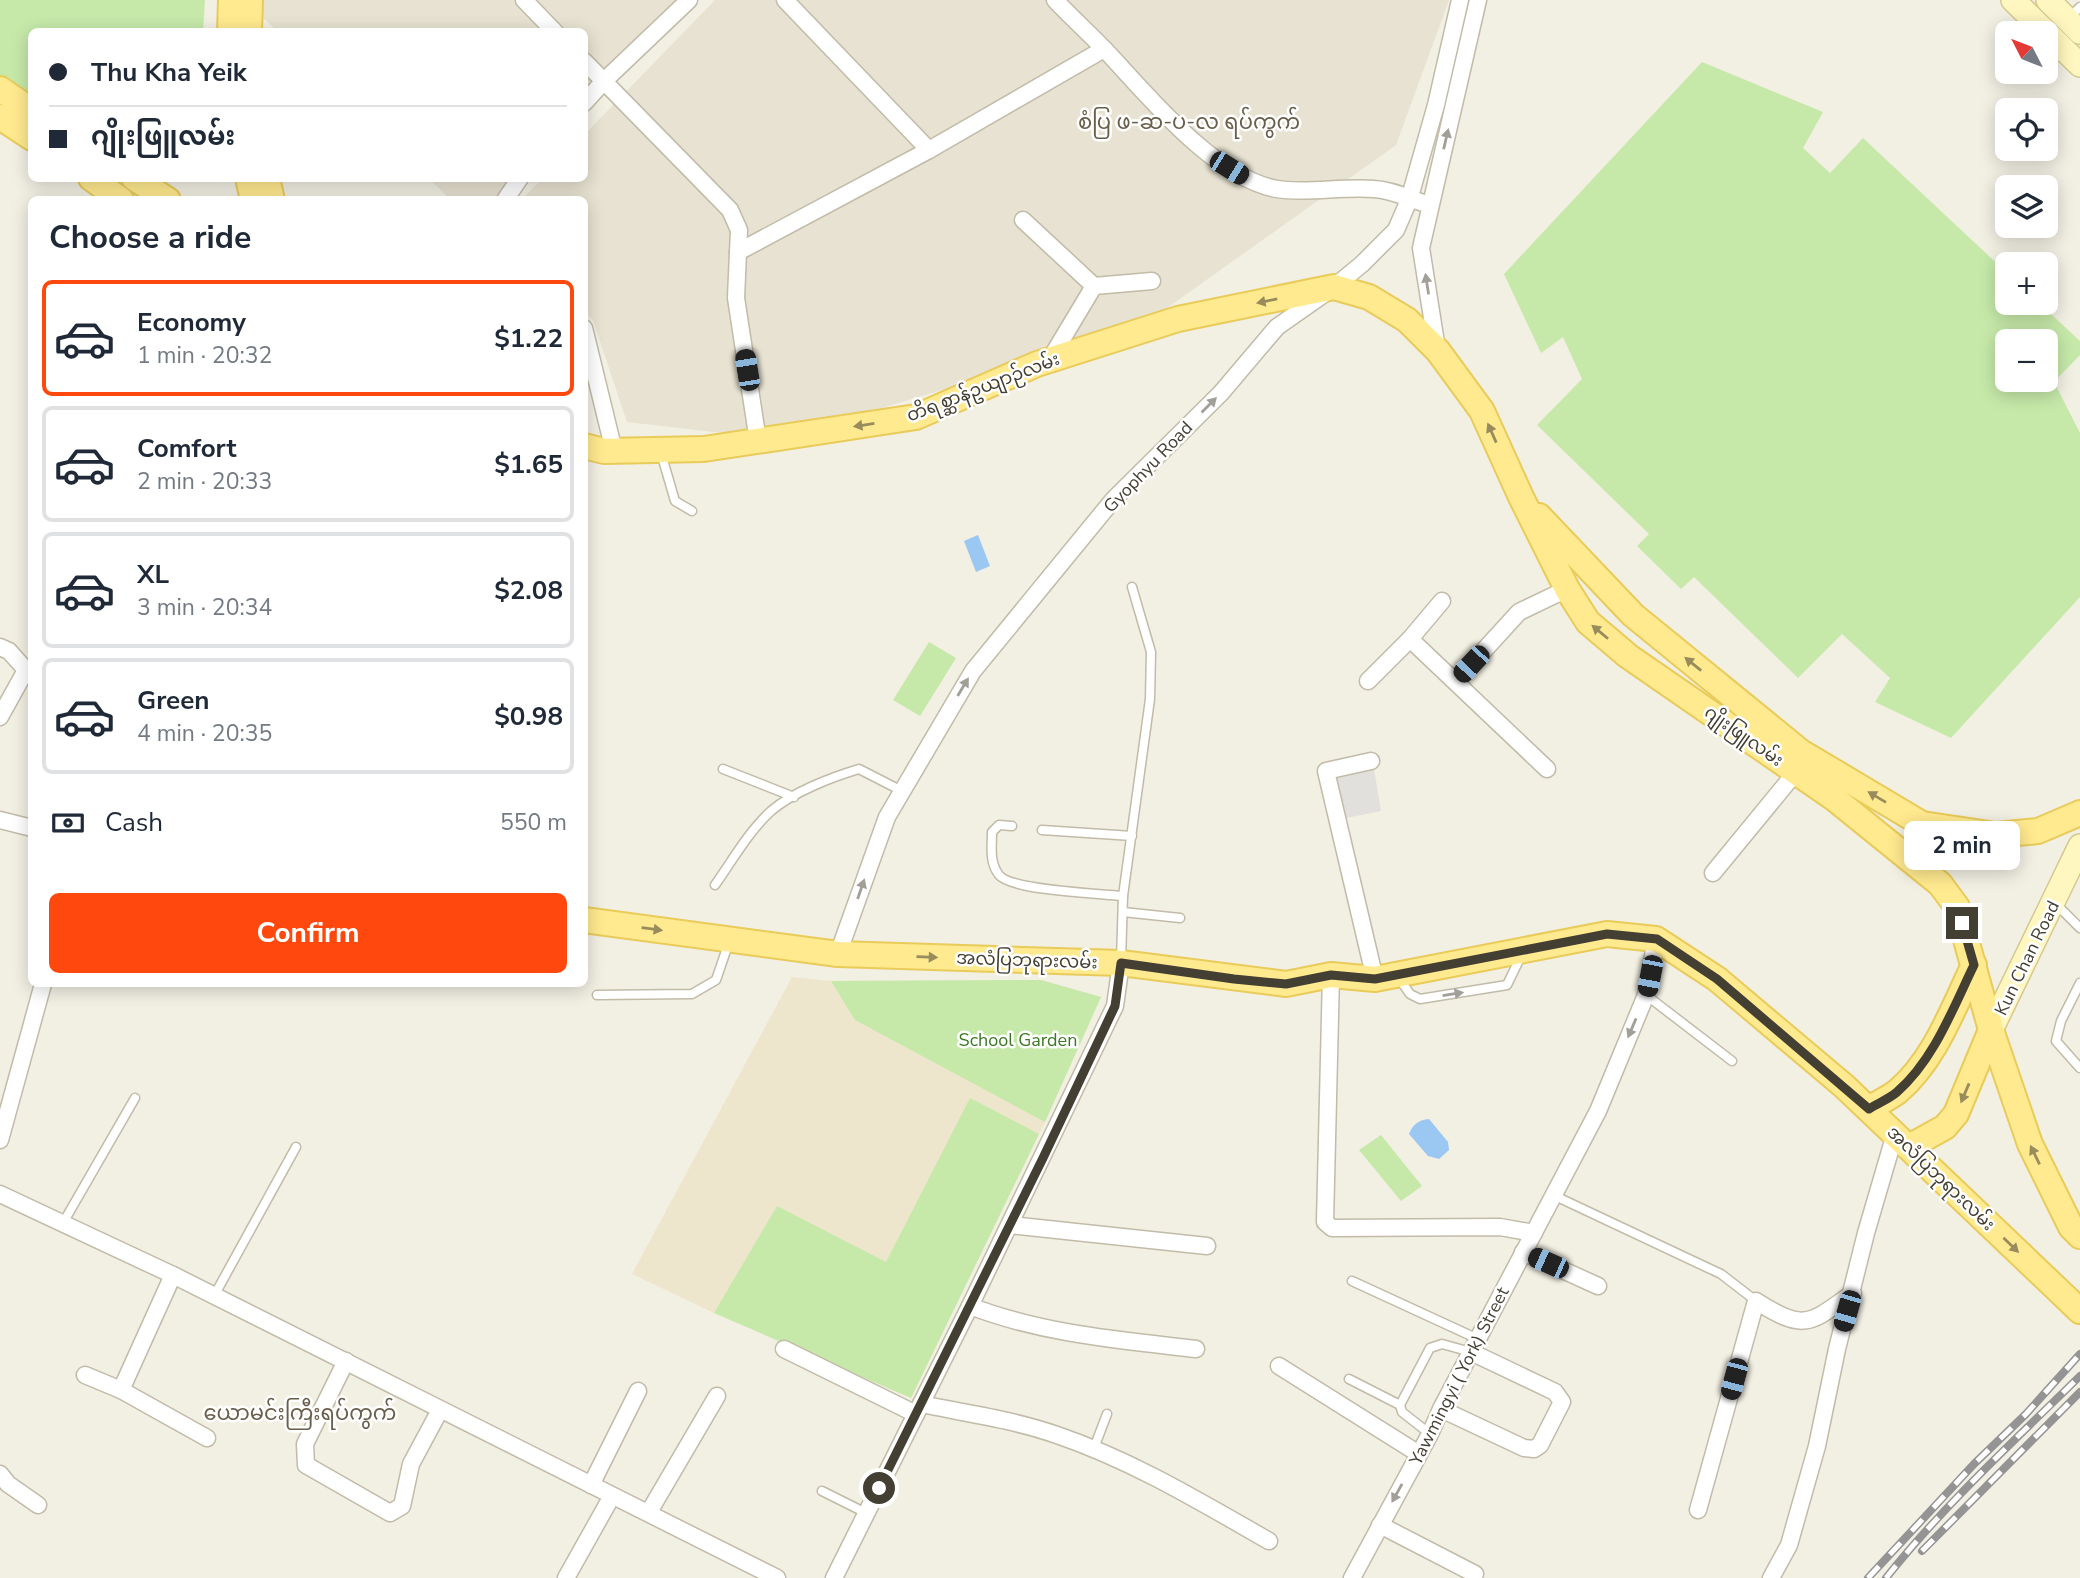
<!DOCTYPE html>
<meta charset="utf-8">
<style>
body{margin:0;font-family:"Nunito Sans","Noto Sans Myanmar",sans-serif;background:#f6f6f7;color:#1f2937;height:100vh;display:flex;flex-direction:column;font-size:26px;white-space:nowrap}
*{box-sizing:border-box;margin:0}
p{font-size:23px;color:#747a83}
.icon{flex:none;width:38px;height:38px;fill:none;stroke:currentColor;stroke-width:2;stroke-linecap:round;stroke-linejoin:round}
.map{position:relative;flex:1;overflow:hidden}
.drawer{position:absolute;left:28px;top:196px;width:560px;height:791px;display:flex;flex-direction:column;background:#fff;border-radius:10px;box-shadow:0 4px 18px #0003}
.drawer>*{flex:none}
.banner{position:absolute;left:28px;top:28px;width:560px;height:154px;border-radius:10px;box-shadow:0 4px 18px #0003;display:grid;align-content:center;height:154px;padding:0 21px;background:#fff}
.needle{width:46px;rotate:312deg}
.controls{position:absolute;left:1995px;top:21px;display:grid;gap:14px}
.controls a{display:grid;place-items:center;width:63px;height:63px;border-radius:10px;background:#fff;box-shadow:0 4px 18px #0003;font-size:35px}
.end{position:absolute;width:32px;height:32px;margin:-16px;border:9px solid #443f33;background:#fff;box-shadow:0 0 0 4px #fff}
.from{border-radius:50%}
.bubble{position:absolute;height:49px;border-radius:10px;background:#fff;box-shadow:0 4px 18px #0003;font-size:23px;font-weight:700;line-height:49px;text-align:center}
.car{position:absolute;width:21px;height:42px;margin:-21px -10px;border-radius:9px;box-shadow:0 0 5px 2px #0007;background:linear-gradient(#222 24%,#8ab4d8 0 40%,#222 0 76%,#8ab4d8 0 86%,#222 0)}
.banner b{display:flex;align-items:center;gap:24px;height:66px;font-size:26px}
.banner b+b{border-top:2px solid #e0e1e3}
.banner i{width:18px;height:18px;background:#1f2937}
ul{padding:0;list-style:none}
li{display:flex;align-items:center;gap:21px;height:116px;margin:0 14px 10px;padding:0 7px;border:4px solid #e0e1e3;border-radius:10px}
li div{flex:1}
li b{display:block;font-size:26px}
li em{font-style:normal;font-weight:700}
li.on{border-color:#ff480d}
li>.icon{width:63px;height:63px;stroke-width:1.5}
h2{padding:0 21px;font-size:32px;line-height:84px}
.pay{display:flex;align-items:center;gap:18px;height:77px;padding:0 21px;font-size:26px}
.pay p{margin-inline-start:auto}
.button{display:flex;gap:14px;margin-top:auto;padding:14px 21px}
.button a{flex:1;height:80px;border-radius:10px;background:#ff480d;color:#fff;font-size:28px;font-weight:700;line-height:80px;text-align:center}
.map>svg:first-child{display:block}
</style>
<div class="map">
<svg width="2080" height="1578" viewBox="0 0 2080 1578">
<rect width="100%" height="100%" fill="#f2efe3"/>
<g fill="#e7e2d1">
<polygon points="245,0 679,0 585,103 584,32 277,31"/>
<polygon points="715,0 1449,0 1396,145 1129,335 776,439 627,422 593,320 585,312 584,200 521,200 542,179 584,178 585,134"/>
<polygon points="429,179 515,179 496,200 450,199"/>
</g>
<polygon fill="#ede6cc" points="792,977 831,981 1041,980 1101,997 1045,1122 911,1398 714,1313 632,1274"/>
<g fill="#c6e9a9" fill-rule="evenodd">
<polygon points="0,0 205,0 203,31 32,32 31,97 0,75"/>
<path d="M1702 62 1823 112 1803 148 1830 173 1863 138 2007 273V303H2039L2080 341V355L2054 382 2080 433V597L1951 738 1875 702 1890 678 1842 634 1798 678 1694 577 1681 589 1637 546 1649 534 1537 425 1582 379 1563 337 1541 353 1504 274ZM2046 341V380H2007V341Z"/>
<polygon points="929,642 956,658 920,716 893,700"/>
<polygon points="1041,980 1101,997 1045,1122 855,1020 831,981"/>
<polygon points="970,1098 1039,1134 911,1398 714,1313 777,1206 886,1262"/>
<polygon points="1381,1135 1422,1186 1401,1201 1359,1150"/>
</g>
<polygon fill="#e2e0dc" points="1374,769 1381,811 1341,819 1334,779"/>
<g fill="#9bc7f3">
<polygon points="978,535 990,566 976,572 964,541"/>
<path d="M1429 1119 1448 1142 1449 1150 1439 1159 1428 1156 1409 1134C1413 1124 1419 1120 1429 1119Z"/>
</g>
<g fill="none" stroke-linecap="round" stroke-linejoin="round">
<g stroke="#c1bba8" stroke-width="11">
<g id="service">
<polyline points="2069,18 2080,7"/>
<polyline points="661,453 675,501 692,511"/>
<polyline points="723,769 794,797"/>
<path d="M1012 826 999 825 992 832C992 847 989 862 999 875 1010 890 1101 894 1123 896"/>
<polyline points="1042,830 1132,836"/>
<path d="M715 885C732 861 749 831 771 811 793 792 832 777 859 769L902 791"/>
<polyline points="2055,903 2080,928"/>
<polyline points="1123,912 1180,918"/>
<polyline points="1121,960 1123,896 1150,699 1151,652 1132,587"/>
<polyline points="1398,977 1410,994 1420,999 1507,985 1522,954"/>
<polyline points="2080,983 2061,1021 2056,1041 2080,1068"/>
<polyline points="597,995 692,994 716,980 729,942"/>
<polyline points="1646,995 1732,1061"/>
<polyline points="1553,1195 1721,1274 1756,1301"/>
<polyline points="63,1223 135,1098"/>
<polyline points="1352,1281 1478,1339"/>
<polyline points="214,1296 296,1147"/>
<polyline points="1349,1379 1400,1405"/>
<polyline points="1430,1434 1402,1412 1400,1405 1430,1348 1442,1344 1471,1352"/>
<polyline points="1094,1448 1107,1414"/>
<polyline points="822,1491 866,1513"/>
</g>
</g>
<g stroke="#c1bba8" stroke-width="19">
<g id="minor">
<polyline points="524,0 555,32"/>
<polyline points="785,0 929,150"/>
<path d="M1055 0C1072 18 1091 35 1108 53 1150 98 1215 178 1277 189 1306 194 1344 186 1374 189 1394 190 1411 200 1430 205"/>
<polyline points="584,61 730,210 739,230 736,298 758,441"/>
<polyline points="584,103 604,81 689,0"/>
<polyline points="505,200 520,178"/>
<polyline points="1023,220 1094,286"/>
<polyline points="738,252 929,150 1104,49"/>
<polyline points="584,328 614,451"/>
<polyline points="1437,349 1421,248 1478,0"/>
<polyline points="1049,361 1094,286 1152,281"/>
<polyline points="1442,601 1410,639 1547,769"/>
<polyline points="0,647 9,651 26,670 0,717"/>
<polyline points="1368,681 1410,639"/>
<polyline points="1456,681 1519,612 1567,589"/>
<polyline points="1371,761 1326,771 1375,979"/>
<polyline points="0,820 32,828"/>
<polyline points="1713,873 1796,772"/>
<polyline points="838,954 887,817 973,671 1113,500 1221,393 1277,327 1334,287 1362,264 1396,230 1409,200 1436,105 1460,0"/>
<polyline points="1331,975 1325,1222 1332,1228 1500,1227 1534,1233"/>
<polyline points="0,1140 43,984"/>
<polyline points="0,1194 173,1275 777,1578"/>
<polyline points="1010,1225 1207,1246"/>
<polyline points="1523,1252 1598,1286"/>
<path d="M970 1306C1043 1334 1119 1340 1196 1349"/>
<polyline points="784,1349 916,1414"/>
<polyline points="346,1361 305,1444 306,1465 390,1513 402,1506 411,1464 440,1410"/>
<polyline points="1279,1366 1419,1454"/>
<polyline points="85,1375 121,1390 173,1275"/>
<polyline points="121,1390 207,1438"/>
<path d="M921 1404C966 1413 1014 1420 1057 1435 1133 1461 1199 1501 1269 1541"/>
<polyline points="1441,1409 1524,1448 1534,1449 1540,1445 1562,1402 1555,1392 1471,1352"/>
<polyline points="0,1474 8,1484 38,1505"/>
<polyline points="591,1485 638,1391"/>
<path d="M1698 1510 1756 1301C1805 1332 1809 1324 1853 1293"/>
<polyline points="649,1512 717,1396"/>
<polyline points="1380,1525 1475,1574"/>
<polyline points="566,1578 612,1496"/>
<polyline points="834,1578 970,1306 1115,1006 1121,963"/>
<polyline points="1352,1578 1430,1434 1441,1409 1598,1111 1646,995 1656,939"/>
<polyline points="1771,1578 1789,1545 1817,1446 1837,1349 1866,1233 1895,1134"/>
</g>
</g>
<g stroke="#d4c990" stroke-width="26">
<g id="secondary">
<polyline points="2013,0 2080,65"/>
<polyline points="2048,0 2080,32"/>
<polyline points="1991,1030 2080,846"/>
</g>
</g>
<g stroke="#e9cb5a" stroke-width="28">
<g id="primary">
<polyline points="230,32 231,0"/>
<polyline points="249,32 250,0"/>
<polyline points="0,89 32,111"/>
<polyline points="0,117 32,138"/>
<polyline points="91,178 121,200"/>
<polyline points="134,178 168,200"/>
<polyline points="248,178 253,200"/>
<polyline points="267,178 272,200"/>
<polyline points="584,446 604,451 704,449 916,417 1037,364 1178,319 1334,287 1369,297 1407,320 1438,351 1482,411 1521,497 1567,589 1588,622 1628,656 1835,799 1940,884 1957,907 1991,1030 2030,1144 2071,1227 2080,1236"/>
<polyline points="1539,516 1633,615 1801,752 1922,824 1996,835 2038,831 2080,813"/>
<polyline points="584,920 838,954 1121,963 1286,984 1331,975 1375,979 1607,934 1656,939 1717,979 1844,1086 2080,1311"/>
<path d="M1869 1109C1878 1103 1889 1098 1897 1092 1935 1060 1953 1008 1974 965"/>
<polyline points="1909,1147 1945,1127 1956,1114 1991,1030"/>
</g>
</g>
<use href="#service" stroke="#fff" stroke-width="8"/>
<use href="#minor" stroke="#fff" stroke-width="16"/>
<use href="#secondary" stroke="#fff6c0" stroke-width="23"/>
<use href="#primary" stroke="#ffea8f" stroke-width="24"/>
<g stroke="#949494" stroke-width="8">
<g id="rail">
<polyline points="1922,1551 2080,1392"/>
<polyline points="1868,1578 1974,1464 2026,1414 2080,1354"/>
<path d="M1886 1578C1944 1505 2014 1441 2080 1376"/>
</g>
</g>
<use href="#rail" stroke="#fff" stroke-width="5" stroke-dasharray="16" stroke-linecap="butt"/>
</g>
<defs><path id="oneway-solid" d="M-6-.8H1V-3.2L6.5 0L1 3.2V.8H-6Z" transform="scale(1.75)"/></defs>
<g fill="#a29f99">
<use href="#oneway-solid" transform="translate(1446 139) rotate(-77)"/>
<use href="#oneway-solid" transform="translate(1427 284) rotate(-99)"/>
<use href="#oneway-solid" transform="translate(1209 405) rotate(-45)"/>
<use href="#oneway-solid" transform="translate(963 687) rotate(-59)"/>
<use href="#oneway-solid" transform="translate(861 889) rotate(-71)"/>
<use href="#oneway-solid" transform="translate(1453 994) rotate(-9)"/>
<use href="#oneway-solid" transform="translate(1632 1028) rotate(113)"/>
<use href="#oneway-solid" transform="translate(1397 1493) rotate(119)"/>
</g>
<g fill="#988c5c">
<use href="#oneway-solid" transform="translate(1267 301) rotate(168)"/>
<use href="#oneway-solid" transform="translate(864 425) rotate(171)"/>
<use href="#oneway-solid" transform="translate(1492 433) rotate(-114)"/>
<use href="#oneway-solid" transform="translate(1600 632) rotate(-140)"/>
<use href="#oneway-solid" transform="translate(1693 664) rotate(-141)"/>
<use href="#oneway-solid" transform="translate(1877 797) rotate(-149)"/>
<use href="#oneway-solid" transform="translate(652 929) rotate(7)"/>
<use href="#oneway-solid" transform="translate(927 957) rotate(2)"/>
<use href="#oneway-solid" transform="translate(1965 1093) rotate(113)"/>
<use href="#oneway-solid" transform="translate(2035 1155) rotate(-116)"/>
<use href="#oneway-solid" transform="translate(2011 1245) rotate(44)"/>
</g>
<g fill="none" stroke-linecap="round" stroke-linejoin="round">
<path stroke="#443f33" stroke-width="9" d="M879 1488 1043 1158 1115 1006 1121 963 1234 979 1286 984 1331 975 1375 979 1607 934 1657 939 1717 979 1869 1109C1878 1103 1889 1099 1897 1092 1934 1060 1953 1008 1974 965L1962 923"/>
</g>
<g text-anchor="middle" stroke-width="5" stroke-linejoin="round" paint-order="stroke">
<g font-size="18" fill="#443f33" stroke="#fff">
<text transform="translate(983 387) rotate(-21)" y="6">တိရစ္ဆာန်ဥယျာဉ်လမ်း</text>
<text transform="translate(1148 467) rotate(-46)" y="6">Gyophyu Road</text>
<text transform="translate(1744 736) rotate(35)" y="6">ဂျိုးဖြူလမ်း</text>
<text transform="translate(2027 958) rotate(-64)" y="6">Kun Chan Road</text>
<text transform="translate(1027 960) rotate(2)" y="6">အလံပြဘုရားလမ်း</text>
<text transform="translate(1941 1178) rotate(44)" y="6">အလံပြဘုရားလမ်း</text>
<text transform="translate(1459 1376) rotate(-63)" y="6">Yawmingyi ( York) Street</text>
</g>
<g font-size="18" fill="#3c7824" stroke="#fff">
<text x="1018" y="1046">School Garden</text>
</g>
<g font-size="21" fill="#685e4a" stroke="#fff">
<text x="1189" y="129">စံပြ ဖ-ဆ-ပ-လ ရပ်ကွက်</text>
<text x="300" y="1420">ယောမင်းကြီးရပ်ကွက်</text>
</g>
</g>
</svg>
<div class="controls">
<a><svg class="needle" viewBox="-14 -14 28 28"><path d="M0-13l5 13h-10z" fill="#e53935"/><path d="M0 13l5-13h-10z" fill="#747a83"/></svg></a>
<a><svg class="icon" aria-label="locate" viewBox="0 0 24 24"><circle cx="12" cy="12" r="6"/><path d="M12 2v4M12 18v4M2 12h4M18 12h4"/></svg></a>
<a><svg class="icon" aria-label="layers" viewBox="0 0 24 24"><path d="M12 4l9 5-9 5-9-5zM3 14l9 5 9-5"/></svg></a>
<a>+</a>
<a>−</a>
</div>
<i class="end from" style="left:879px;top:1488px"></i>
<i class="end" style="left:1962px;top:923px"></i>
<div class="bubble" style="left:1904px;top:821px;width:116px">2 min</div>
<i class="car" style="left:1229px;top:168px;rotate:122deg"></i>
<i class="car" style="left:747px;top:370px;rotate:351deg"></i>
<i class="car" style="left:1471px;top:664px;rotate:223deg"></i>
<i class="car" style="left:1650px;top:976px;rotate:191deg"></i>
<i class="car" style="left:1548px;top:1263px;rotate:294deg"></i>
<i class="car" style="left:1847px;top:1311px;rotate:196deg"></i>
<i class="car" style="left:1734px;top:1379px;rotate:195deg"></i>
<div class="banner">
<b><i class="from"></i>Thu Kha Yeik</b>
<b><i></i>ဂျိုးဖြူလမ်း</b>
</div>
<section class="drawer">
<h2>Choose a ride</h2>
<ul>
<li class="on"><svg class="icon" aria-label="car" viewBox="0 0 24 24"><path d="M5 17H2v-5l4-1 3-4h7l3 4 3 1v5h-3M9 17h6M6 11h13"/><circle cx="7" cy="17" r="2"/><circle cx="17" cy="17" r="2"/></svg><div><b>Economy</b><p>1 min · 20:32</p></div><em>$1.22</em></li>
<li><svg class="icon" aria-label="car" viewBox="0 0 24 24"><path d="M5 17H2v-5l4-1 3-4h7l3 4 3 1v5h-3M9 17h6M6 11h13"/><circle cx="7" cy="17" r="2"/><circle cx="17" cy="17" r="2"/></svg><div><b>Comfort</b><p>2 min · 20:33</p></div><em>$1.65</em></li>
<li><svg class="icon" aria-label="car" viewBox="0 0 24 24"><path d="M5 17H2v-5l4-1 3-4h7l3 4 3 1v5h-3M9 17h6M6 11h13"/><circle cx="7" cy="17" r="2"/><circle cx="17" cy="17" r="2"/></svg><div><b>XL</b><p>3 min · 20:34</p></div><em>$2.08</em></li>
<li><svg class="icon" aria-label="car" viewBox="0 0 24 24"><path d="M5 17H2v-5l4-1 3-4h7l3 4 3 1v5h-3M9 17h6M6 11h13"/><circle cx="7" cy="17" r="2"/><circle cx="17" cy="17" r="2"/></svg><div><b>Green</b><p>4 min · 20:35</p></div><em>$0.98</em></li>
</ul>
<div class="pay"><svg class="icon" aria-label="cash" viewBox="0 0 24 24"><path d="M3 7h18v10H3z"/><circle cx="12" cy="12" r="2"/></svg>Cash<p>550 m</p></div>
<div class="button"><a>Confirm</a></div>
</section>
</div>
